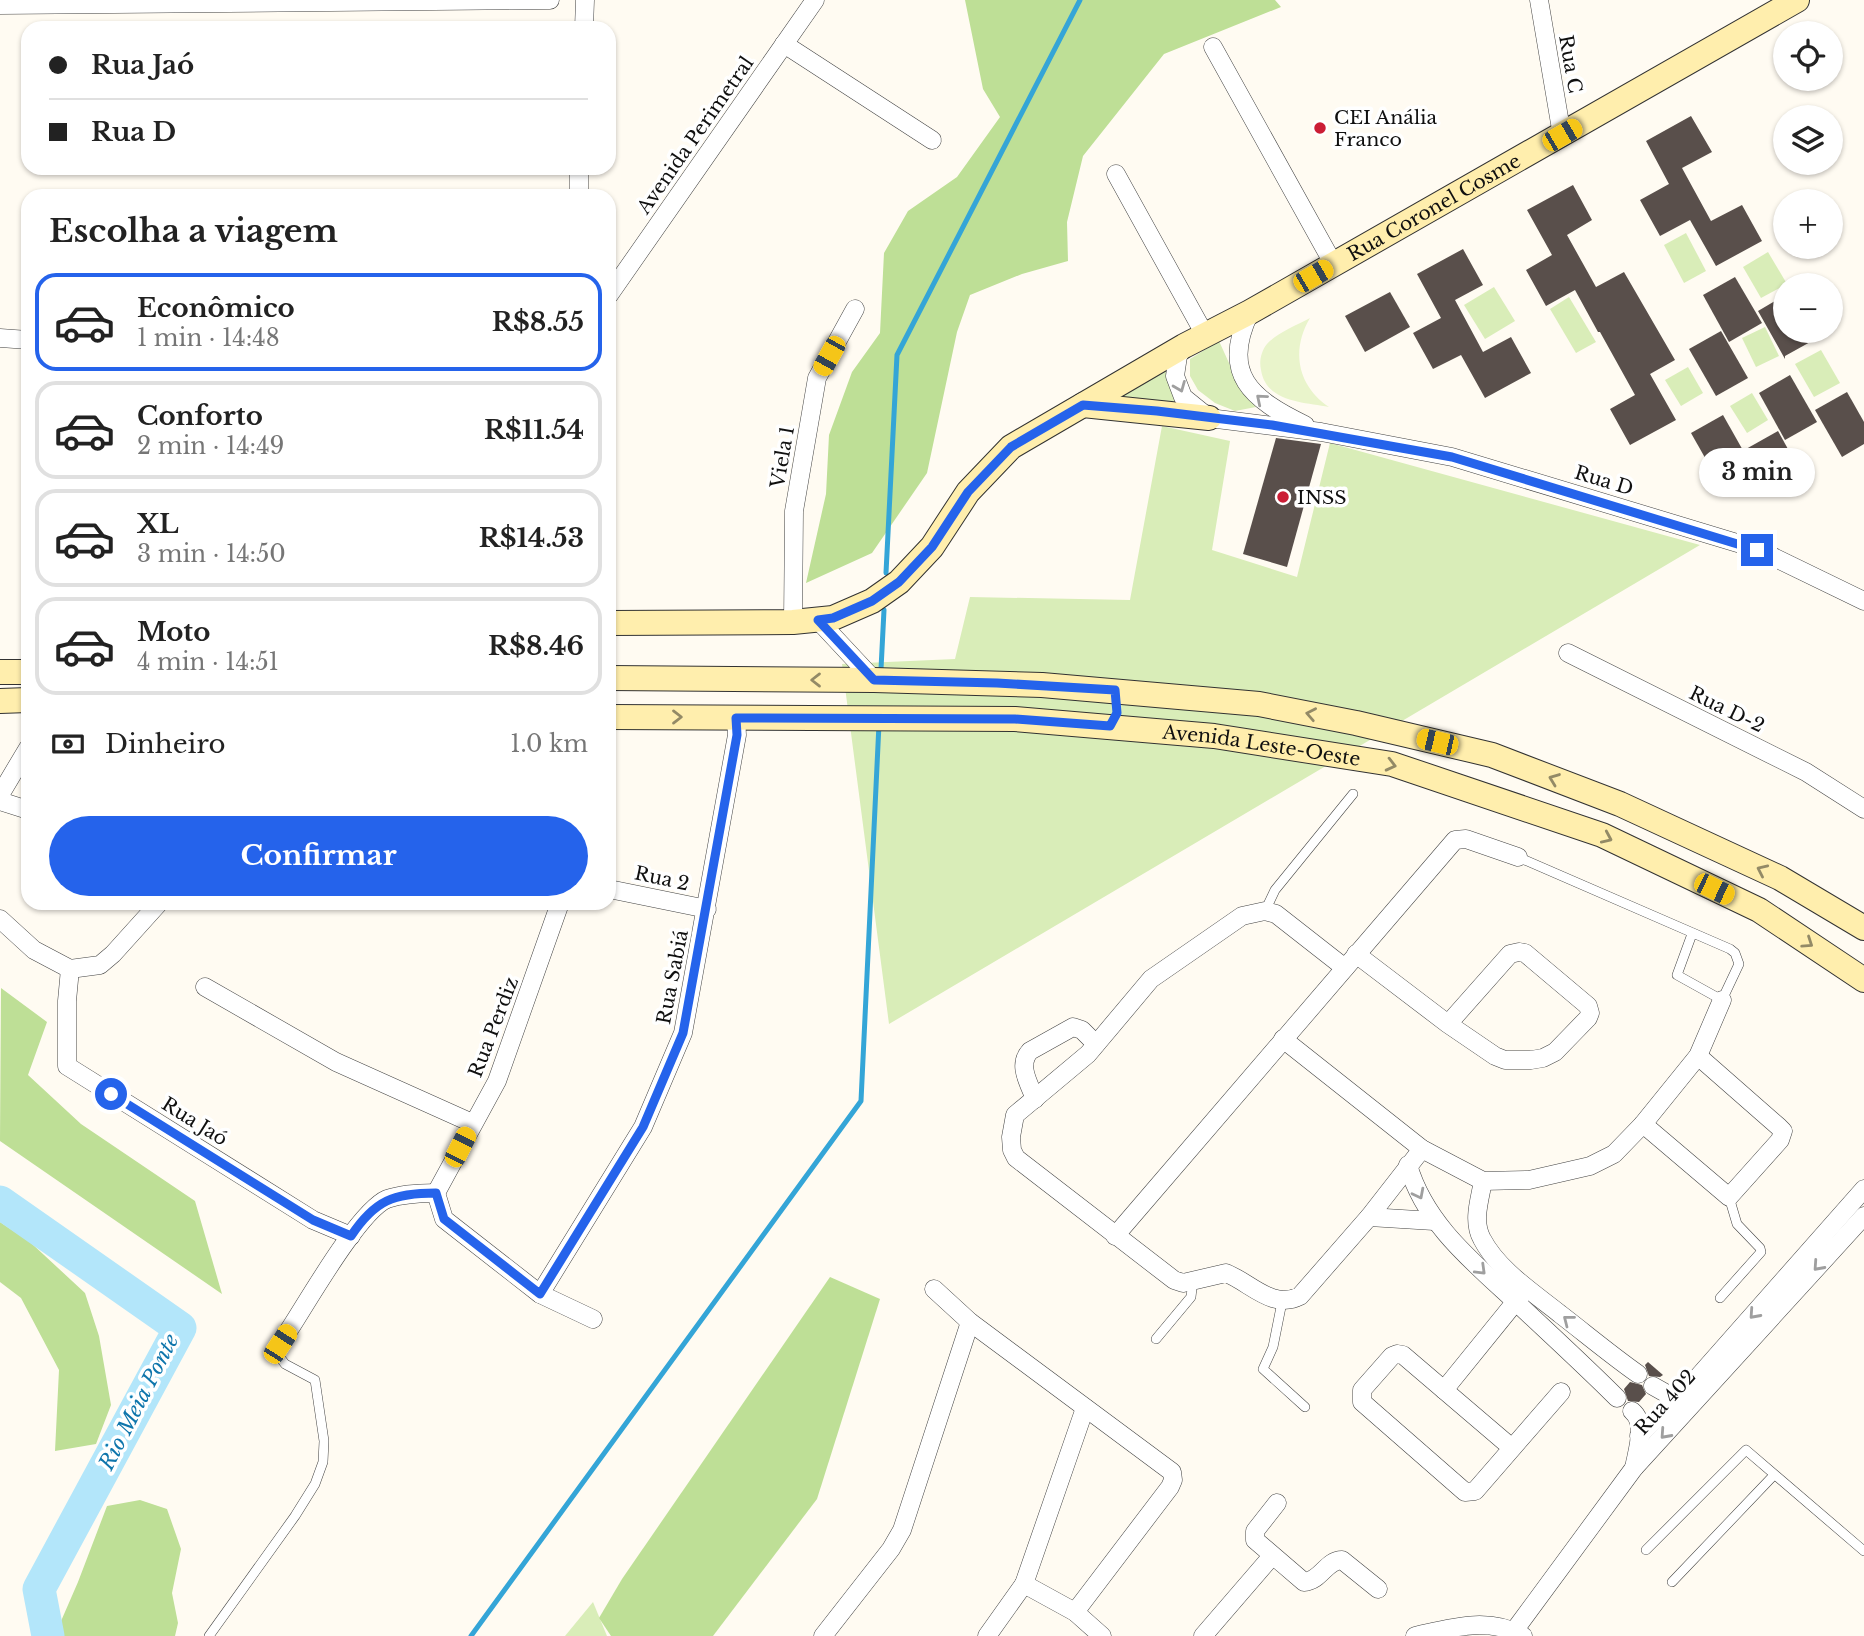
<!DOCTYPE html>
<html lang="pt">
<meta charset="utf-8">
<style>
body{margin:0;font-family:"Libre Baskerville",serif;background:#f2f2f2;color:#222;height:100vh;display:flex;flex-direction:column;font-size:26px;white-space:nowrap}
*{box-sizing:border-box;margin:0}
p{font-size:23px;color:#767676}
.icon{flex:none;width:38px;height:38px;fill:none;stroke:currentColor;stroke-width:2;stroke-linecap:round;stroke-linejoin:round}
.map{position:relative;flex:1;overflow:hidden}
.drawer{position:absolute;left:21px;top:189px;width:595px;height:721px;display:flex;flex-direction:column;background:#fff;border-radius:21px;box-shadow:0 2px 5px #0004}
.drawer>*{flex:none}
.top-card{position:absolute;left:21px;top:21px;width:595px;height:154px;border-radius:21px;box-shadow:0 2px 5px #0004;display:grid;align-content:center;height:154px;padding:0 28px;background:#fff}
.tools{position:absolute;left:1773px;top:21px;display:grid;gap:14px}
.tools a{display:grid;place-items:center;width:70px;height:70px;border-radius:50%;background:#fff;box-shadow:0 2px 5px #0004;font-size:35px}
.end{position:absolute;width:32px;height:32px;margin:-16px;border:9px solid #2563eb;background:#fff;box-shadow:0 0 0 4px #fff}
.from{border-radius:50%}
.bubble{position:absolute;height:49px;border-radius:24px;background:#fff;box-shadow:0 2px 5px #0004;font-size:23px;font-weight:800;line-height:49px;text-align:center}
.car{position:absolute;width:21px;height:42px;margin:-21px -10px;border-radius:9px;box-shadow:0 0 5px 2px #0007;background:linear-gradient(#f5c518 24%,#345 0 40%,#f5c518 0 76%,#345 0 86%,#f5c518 0)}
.top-card b{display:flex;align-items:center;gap:24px;height:66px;font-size:26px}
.top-card b+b{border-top:2px solid #e0e0e0}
.top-card i{width:18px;height:18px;background:#222}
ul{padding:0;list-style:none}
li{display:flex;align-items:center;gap:21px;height:98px;margin:0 14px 10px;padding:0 14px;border:4px solid #e0e0e0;border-radius:21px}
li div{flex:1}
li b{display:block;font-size:26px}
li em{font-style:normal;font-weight:800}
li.on{border-color:#2563eb}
li>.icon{width:63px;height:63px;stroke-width:1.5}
h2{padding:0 28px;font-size:32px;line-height:84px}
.pay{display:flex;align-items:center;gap:18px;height:77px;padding:0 28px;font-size:26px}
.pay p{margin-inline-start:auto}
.cta{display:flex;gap:14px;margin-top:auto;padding:14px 28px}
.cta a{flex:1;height:80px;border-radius:42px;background:#2563eb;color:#fff;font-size:28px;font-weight:800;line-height:80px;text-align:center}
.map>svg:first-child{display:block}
</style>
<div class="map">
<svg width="1864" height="1636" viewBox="0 0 1864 1636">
<rect width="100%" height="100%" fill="#fffbf2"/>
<g fill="#d9edb8">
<polygon points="1686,233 1706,271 1684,283 1664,245"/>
<polygon points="1768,252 1787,284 1761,298 1743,267"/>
<polygon points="1494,287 1515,321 1485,339 1464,305"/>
<polygon points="1569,297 1596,342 1576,353 1550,309"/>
<polygon points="1765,327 1779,356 1756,367 1742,338"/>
<polygon points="1219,341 1234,374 1256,407 1235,411 1215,403 1198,390 1190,376 1190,359"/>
<polygon points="1821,350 1840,383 1814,397 1795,364"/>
<polygon points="1169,360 1181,402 1102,398"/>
<polygon points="1688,367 1703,393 1681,406 1665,380"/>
<polygon points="1752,393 1768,420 1747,433 1730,406"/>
<polygon points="1162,426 1230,441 1212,550 1297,577 1330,443 1700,545 889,1024 842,664 955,659 970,597 1130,600"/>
<polygon points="593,1602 607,1636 565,1636"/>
</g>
<g fill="#bedf96">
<polygon points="965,0 1275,0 1281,7 1164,54 1083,156 1067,222 1068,261 1022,274 970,295 957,332 927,473 872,553 806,583 826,494 829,435 852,372 880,333 884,253 908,211 957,177 1000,117 983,89"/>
<polygon points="1,988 47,1022 28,1075 81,1124 195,1201 222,1294 0,1141"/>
<polygon points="0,1222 30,1242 85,1293 99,1336 111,1405 96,1444 55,1451 59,1370 21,1298 0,1282"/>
<polygon points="830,1277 880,1299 817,1499 713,1636 611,1636 599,1618 622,1579"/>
<polygon points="140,1500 167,1509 181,1549 172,1593 178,1623 175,1636 61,1636 58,1628 78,1582 107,1506"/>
</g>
<path fill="#e9f4cb" d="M1310 318C1291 350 1297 385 1329 407 1303 402 1266 402 1261 370 1259 362 1261 351 1267 344 1277 333 1297 325 1310 318Z"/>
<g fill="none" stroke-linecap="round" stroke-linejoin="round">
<g stroke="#34a5d7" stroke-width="5">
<polyline points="886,573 897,355 1080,0"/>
<polyline points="881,669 884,610"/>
<polyline points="471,1636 861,1101 879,724"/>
</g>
<polyline stroke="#b3e6fa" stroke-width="33" points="0,1202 180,1328 39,1589 48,1636"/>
</g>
<g fill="#594f4b">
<polygon points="1691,116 1712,152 1682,168 1711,221 1742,205 1762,241 1716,266 1690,220 1660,236 1640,200 1669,184 1646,141"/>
<polygon points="1573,185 1592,220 1567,235 1596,287 1624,272 1675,360 1650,374 1676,420 1630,445 1610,409 1635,395 1600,332 1598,332 1575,290 1546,306 1526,270 1552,255 1527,210"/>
<polygon points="1463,249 1483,285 1455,300 1483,352 1511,337 1531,373 1485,398 1461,355 1433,369 1413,333 1441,318 1417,274"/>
<polygon points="1735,277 1762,323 1729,342 1703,295"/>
<polygon points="1390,292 1410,327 1365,352 1345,316"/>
<polygon points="1785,295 1785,331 1830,331 1785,356 1785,359 1758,311"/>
<polygon points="1721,331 1748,378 1716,396 1689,349"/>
<polygon points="1790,375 1817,422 1785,440 1759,393"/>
<polygon points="1847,392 1864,422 1864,444 1842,457 1815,410"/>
<polygon points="1723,415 1749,461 1717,479 1691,433"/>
<polygon points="1778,431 1804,478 1772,496 1746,449"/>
<polygon points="1276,438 1321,444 1287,567 1243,554"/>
<polygon points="1648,1362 1663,1375 1660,1377 1649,1376 1645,1365"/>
<polygon points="1630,1382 1642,1385 1646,1394 1639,1402 1628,1401 1624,1389"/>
</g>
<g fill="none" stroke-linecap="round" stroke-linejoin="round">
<g stroke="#434343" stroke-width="10">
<g id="lane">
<polyline points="1518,857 1730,949 1735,953 1739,964 1722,1000 1677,975 1692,934"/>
<polyline points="1265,911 1275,890 1353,794"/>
<polyline points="1720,1298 1761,1252 1760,1248 1737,1224 1729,1197"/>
<polyline points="1282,1302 1273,1347 1263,1369 1305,1407"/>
<polyline points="1156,1339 1191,1297 1193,1280"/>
<polyline points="1646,1550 1746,1450 1864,1551"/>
<polyline points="1672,1582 1774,1475"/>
<polyline points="209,1636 295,1516 315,1484 323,1462 324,1441 315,1380 285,1364 279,1356 280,1344 289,1330"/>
</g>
</g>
<g stroke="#434343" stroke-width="19">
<g id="street">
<polyline points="1539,0 1562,135"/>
<polyline points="0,5 550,0"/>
<polyline points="584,28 585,0"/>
<polyline points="784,44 932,140"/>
<polyline points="1213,47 1334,265"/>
<polyline points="1116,174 1205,335"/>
<polyline points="579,196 579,168"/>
<polyline points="609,295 815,0"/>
<path d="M1250 312C1220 374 1251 399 1305 425"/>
<polyline points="0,338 28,340"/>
<polyline points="1184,346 1178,356 1175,376 1183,397 1209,418 1321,432 1452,457 1757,549 1864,601"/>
<polyline points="818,620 874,680"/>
<polyline points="793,622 794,511 817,378 855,309"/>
<polyline points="1568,653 1806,772 1864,809"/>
<polyline points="0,795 28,748"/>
<polyline points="0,801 28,810"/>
<polyline points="609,889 707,909"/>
<polyline points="0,919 34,950 70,969 100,965 113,954 159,903"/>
<polyline points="1356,954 1448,1024 1495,1056 1505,1060 1531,1060 1543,1058 1555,1052 1588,1018 1590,1013 1588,1006 1525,953 1519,952 1510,954 1448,1024"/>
<path d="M1345 968 1276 914 1265 911 1242 916 1151 979 1088 1054 1015 1115 1011 1137 1012 1150 1016 1158 1174 1280 1183 1283 1226 1273C1251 1283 1272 1310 1300 1296L1369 1217 1422 1149"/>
<polyline points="70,969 67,1001 67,1066 313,1220 351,1236"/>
<polyline points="205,987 336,1062 472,1123"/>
<polyline points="1283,1039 1422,1149 1483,1181 1529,1180 1590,1166 1614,1154 1643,1124 1698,1056 1722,1000"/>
<path d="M1035 1099C1029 1083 1017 1065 1030 1051L1073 1027 1082 1030 1096 1044"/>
<polyline points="1643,1124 1729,1197 1780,1140 1783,1131 1779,1127 1698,1056"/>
<path d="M1408 1165C1425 1224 1473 1262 1516 1302 1550 1334 1584 1365 1617 1398"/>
<path d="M1483 1181C1480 1199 1472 1221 1482 1239 1498 1270 1534 1293 1560 1314 1586 1334 1611 1355 1638 1374"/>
<polyline points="436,1193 497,1081 560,903"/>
<polyline points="436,1193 444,1219 540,1294 593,1319"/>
<polyline points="1369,1217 1434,1221"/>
<polyline points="1115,1236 1455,840 1466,839 1518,857"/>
<polyline points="934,1289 970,1322 1172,1472 1173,1480 1170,1487 1075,1612"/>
<polyline points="540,1294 643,1127 683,1033 737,735 736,718"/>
<path d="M289 1330C308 1301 359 1211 387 1199 402 1194 421 1193 436 1193"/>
<polyline points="1653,1386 1669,1395 1683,1394 1864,1189"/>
<polyline points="1444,1390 1521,1295"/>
<polyline points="1085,1408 1024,1584 1075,1612 1102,1636"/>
<path d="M1632 1411C1647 1423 1637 1451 1634 1468"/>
<polyline points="1639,1436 1678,1395"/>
<polyline points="1512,1448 1403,1355 1397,1354 1392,1356 1362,1390 1362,1402 1465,1492 1475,1491 1561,1392"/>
<path d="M1277 1503 1255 1531V1540L1304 1582C1321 1581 1326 1560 1342 1560L1378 1589"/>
<polyline points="1514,1631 1634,1468 1864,1216"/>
<polyline points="823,1636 891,1549 902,1530 970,1322"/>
<polyline points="987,1636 1024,1584"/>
<polyline points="1203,1636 1272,1556"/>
<path d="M1415 1636C1451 1628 1488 1616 1523 1636"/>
</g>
</g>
<g stroke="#323232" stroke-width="26">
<g id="secondary">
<polyline points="1083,405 1209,418"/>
<path id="s1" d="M609 623 793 622 833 618 872 601 899 582 932 547 968 492 1011 447 1184 346 1250 312 1797 0"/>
<polyline points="0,672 28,672"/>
<polyline points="609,678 874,680 1042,685 1259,704 1356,723 1492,755 1620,804 1780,878 1864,928"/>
<polyline points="0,701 28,700"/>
<path id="s2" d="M609 717 1015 719 1214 736 1392 764 1602 835 1759 910 1864 980"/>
</g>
</g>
<use href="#lane" stroke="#fff" stroke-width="9"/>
<use href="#street" stroke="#fff" stroke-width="18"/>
<use href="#secondary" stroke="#ffeead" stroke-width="24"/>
</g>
<defs><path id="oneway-chevron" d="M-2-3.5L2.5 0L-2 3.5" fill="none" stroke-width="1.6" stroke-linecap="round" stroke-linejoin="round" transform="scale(1.75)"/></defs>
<g stroke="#9f9f9f">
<use href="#oneway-chevron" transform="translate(1180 387) rotate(68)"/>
<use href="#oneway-chevron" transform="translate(1261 399) rotate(-140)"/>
<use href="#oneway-chevron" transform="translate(1419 1194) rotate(63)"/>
<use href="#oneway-chevron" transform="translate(1818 1266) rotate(132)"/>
<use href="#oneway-chevron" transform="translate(1481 1270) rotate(44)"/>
<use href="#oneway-chevron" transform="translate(1754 1314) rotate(132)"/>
<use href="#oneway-chevron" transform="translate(1568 1320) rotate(-142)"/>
<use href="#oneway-chevron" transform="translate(1665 1434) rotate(132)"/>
</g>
<g stroke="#938a66">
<use href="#oneway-chevron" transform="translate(816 680) rotate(180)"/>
<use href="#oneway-chevron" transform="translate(1311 714) rotate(-169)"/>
<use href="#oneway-chevron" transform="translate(677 717)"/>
<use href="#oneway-chevron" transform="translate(1391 765) rotate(14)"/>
<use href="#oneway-chevron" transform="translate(1554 779) rotate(-159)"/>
<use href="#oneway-chevron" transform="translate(1607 838) rotate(24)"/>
<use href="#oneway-chevron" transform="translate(1762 870) rotate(-155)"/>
<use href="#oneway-chevron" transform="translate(1808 943) rotate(34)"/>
</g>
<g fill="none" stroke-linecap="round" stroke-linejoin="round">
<path stroke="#2563eb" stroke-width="9" d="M111 1094 313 1220 351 1236C375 1200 394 1193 436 1193L444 1219 540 1294 643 1127 683 1033 737 735 736 718 1015 719 1110 726 1117 713 1115 690 997 683 874 680 818 620 833 618 872 601 899 582 932 547 968 492 1011 447 1083 405 1157 411 1272 425 1452 457 1757 550"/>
</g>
<g fill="#cb1d35" stroke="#fff" stroke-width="2.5">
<circle cx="1320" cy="128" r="7"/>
<circle cx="1283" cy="497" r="7"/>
</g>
<g text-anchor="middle" stroke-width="7" stroke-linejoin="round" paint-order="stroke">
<g font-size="19" fill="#101010" stroke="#fff">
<text transform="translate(1571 64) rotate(80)" y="7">Rua C</text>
<text transform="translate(695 135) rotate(-55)" y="7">Avenida Perimetral</text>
<text dy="7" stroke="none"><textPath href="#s1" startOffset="962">Rua Coronel Cosme</textPath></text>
<text transform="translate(782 457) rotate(-80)" y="7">Viela 1</text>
<text transform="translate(1604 480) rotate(17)" y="7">Rua D</text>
<text transform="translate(1727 709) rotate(26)" y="7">Rua D-2</text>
<text dy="7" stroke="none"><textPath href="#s2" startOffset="654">Avenida Leste-Oeste</textPath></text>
<text transform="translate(662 878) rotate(12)" y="7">Rua 2</text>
<text transform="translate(672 977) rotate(-79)" y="7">Rua Sabiá</text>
<text transform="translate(493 1027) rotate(-69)" y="7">Rua Perdiz</text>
<text transform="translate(195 1121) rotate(32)" y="7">Rua Jaó</text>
<text transform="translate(1665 1402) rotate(-48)" y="7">Rua 402</text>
</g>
<g font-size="19" fill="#101010" stroke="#fff" text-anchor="start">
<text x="1334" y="124">CEI Anália<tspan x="1334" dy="22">Franco</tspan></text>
<text x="1297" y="504">INSS</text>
</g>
<g font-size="21" font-style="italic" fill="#0f76ac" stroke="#fff">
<text transform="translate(139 1402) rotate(-63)" y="7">Rio Meia Ponte</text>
</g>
</g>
</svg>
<div class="tools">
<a><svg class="icon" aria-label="locate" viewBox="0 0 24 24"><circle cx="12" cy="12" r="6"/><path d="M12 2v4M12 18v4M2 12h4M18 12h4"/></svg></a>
<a><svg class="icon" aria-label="layers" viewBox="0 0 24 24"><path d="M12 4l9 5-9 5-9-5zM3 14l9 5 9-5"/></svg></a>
<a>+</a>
<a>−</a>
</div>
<i class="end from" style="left:111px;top:1094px"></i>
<i class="end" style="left:1757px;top:550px"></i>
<div class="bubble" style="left:1699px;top:448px;width:116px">3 min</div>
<i class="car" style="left:1562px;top:135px;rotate:60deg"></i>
<i class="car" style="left:1313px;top:276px;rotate:60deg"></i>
<i class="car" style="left:829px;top:356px;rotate:209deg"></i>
<i class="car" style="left:1437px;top:742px;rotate:283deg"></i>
<i class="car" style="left:1714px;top:889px;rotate:116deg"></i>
<i class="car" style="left:460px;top:1147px;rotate:27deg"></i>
<i class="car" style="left:280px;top:1344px;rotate:33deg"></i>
<div class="top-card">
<b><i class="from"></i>Rua Jaó</b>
<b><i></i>Rua D</b>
</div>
<section class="drawer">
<h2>Escolha a viagem</h2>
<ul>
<li class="on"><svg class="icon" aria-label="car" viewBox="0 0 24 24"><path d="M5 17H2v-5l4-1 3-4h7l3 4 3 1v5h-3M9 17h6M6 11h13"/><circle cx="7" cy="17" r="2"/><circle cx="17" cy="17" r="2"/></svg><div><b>Econômico</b><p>1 min · 14:48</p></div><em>R$8.55</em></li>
<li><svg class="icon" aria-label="car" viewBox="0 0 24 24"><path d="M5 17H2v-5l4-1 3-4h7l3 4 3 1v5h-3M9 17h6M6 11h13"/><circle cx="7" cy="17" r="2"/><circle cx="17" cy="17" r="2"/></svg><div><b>Conforto</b><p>2 min · 14:49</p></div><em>R$11.54</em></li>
<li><svg class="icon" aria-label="car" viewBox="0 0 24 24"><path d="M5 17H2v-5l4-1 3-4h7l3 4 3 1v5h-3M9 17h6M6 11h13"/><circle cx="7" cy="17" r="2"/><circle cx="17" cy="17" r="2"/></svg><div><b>XL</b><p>3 min · 14:50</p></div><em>R$14.53</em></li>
<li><svg class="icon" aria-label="car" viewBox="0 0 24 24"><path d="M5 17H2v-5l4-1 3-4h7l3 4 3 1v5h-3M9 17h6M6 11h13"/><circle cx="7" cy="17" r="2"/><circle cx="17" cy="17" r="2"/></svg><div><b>Moto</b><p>4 min · 14:51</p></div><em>R$8.46</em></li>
</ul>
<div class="pay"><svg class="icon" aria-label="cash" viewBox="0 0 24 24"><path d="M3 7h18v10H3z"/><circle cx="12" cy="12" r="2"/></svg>Dinheiro<p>1.0 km</p></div>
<div class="cta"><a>Confirmar</a></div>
</section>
</div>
